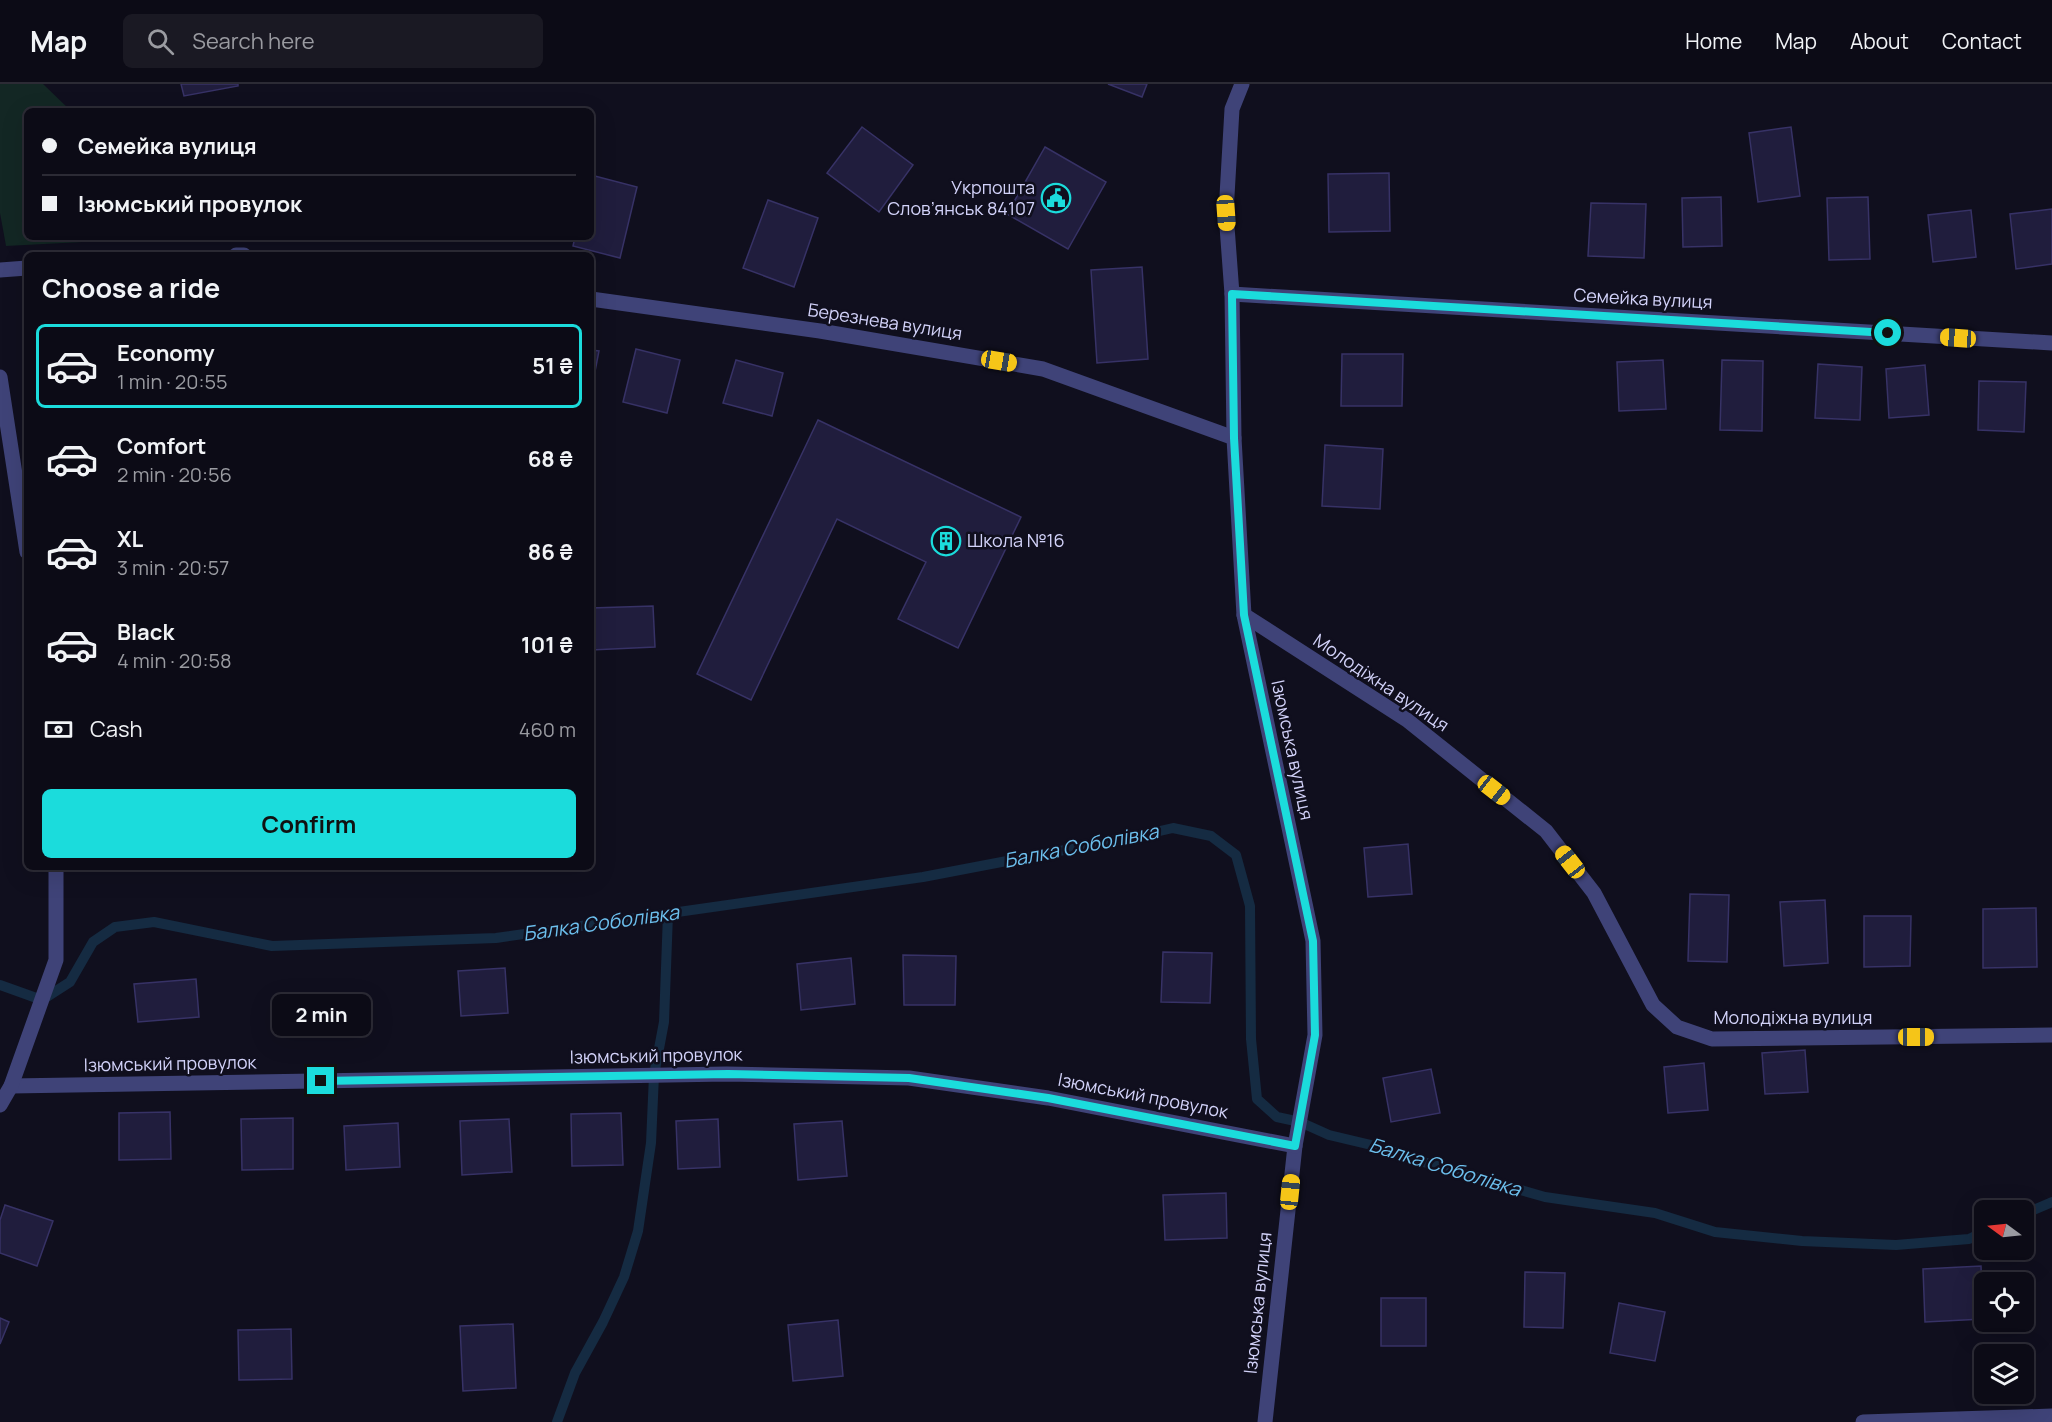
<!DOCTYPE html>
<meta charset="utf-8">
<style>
body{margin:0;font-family:Manrope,sans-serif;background:#1a1923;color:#f1f3f6;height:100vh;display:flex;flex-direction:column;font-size:22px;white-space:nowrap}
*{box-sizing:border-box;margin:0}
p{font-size:20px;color:#9a9ba1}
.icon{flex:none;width:33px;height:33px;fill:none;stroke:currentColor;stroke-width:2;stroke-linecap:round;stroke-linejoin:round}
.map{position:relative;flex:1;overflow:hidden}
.side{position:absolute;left:24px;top:168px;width:570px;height:618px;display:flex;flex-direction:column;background:#0c0b16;border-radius:9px;box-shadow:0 6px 24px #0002,0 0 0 2px #2c2b35}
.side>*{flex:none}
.hud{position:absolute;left:24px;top:24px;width:570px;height:132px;border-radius:9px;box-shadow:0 6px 24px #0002,0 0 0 2px #2c2b35;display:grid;align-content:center;height:132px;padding:0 18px;background:#0c0b16}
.needle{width:39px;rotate:285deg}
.fabs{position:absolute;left:1974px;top:1116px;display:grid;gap:12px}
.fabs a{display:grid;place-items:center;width:60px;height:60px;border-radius:9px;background:#0c0b16;box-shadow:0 6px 24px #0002,0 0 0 2px #2c2b35;font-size:30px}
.end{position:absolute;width:27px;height:27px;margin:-14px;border:8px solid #1bdcdc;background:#111;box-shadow:0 0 0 3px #111}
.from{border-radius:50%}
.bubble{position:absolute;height:42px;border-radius:9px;background:#0c0b16;box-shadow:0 6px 24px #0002,0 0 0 2px #2c2b35;font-size:20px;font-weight:700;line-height:42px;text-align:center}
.car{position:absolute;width:18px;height:36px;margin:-18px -9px;border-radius:8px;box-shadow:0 0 4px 2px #0007;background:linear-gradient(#f5c518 24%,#345 0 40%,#f5c518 0 76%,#345 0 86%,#f5c518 0)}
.hud b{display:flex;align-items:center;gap:21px;height:57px;font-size:22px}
.hud b+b{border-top:2px solid #2c2b35}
.hud i{width:15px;height:15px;background:#f1f3f6}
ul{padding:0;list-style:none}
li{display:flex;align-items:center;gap:18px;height:84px;margin:0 12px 9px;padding:0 6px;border:3px solid transparent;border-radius:9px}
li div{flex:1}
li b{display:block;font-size:22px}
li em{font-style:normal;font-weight:700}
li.current{border-color:#1bdcdc}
li>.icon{width:54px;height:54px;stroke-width:1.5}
h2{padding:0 18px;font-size:27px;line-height:72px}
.pay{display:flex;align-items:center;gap:15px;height:66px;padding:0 18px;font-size:22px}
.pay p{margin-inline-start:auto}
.cta{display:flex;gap:12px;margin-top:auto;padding:12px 18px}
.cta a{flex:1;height:69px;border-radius:9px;background:#1bdcdc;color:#111;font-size:24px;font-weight:700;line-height:69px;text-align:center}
header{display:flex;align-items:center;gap:36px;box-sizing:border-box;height:84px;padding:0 30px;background:#0c0b16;border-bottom:2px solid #2c2b35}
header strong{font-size:28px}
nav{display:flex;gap:33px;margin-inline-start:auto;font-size:21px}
.search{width:420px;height:54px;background:#1a1923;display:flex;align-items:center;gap:15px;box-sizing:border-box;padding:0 21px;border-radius:9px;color:#9a9ba1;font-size:22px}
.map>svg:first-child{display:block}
</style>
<header>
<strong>Map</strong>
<div class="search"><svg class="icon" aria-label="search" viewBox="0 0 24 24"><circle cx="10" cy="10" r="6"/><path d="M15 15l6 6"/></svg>Search here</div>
<nav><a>Home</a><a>Map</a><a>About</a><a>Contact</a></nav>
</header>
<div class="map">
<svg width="2052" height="1338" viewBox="0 0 2052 1338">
<rect width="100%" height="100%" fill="#100f1e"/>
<polygon fill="#132724" points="0,0 43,0 71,27 27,27 27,153 178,153 6,162 0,129"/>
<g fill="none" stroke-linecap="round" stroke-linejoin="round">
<g stroke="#152b42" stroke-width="10">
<polyline points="0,901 42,916 70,898 93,858 115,843 154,838 272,862 496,854 923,793 1138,752 1173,744 1211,752 1236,771 1250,822 1251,955 1257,1015 1277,1033 1300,1038 1329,1051 1388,1065 1406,1073 1545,1113 1655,1129 1715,1148 1802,1157 1896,1161 1969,1155 1984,1148"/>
<polyline points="2024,1130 2052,1118"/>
<polyline points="557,1338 575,1289 603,1238 624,1193 638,1147 651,1059 654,991 664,938 668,830"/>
</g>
</g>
<g fill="#201d3d" stroke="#373266" stroke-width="1.5">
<polygon points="181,0 238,0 238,2 184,12"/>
<polygon points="1108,0 1147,0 1142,13"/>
<polygon points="862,43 913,81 879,128 827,89"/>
<polygon points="1791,43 1800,112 1758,118 1749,49"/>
<polygon points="1045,63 1106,98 1068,165 1007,130"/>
<polygon points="1389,89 1390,147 1329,148 1328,90"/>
<polygon points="591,91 637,103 620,174 573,162 575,153 591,153"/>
<polygon points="1721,113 1722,162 1683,163 1682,114"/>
<polygon points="1868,113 1870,175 1829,176 1827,114"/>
<polygon points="768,116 818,134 794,203 743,184"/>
<polygon points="1591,119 1646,120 1644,174 1588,172"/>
<polygon points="2052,125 2052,180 2016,185 2010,130"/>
<polygon points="1971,126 1976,173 1933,178 1928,131"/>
<polygon points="1142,183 1148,275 1097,279 1091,186"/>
<polygon points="636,265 680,276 667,329 623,318"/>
<polygon points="591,266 599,267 591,308"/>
<polygon points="1342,270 1403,270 1402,322 1341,322"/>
<polygon points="736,276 783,289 772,332 723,319"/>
<polygon points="1663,276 1666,325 1619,327 1617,278"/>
<polygon points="1722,276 1763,277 1762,347 1720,346"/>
<polygon points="1818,280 1862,283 1860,336 1815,334"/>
<polygon points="1925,281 1929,331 1889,334 1886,285"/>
<polygon points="1979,297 2026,298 2024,348 1978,346"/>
<polygon points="818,336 1021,433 958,564 898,535 926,478 837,435 751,616 697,590"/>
<polygon points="1325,361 1383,365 1380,425 1322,422"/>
<polygon points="653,522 655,563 591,566 591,524"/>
<polygon points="1408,760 1412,810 1368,813 1364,764"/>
<polygon points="1690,810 1729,811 1727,878 1688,877"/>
<polygon points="1825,816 1828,879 1784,882 1780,818"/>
<polygon points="2036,824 2037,883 1983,884 1983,825"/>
<polygon points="1864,832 1911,832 1910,882 1864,883"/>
<polygon points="1163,868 1212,869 1210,919 1161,918"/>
<polygon points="903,871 956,872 955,921 904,921"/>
<polygon points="851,874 855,920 801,926 797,880"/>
<polygon points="505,884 508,929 461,932 458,887"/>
<polygon points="196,895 199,933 138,938 134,900"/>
<polygon points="1805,966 1808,1008 1765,1010 1762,969"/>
<polygon points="1704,979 1708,1026 1668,1029 1664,983"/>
<polygon points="1431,985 1440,1029 1391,1038 1383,994"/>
<polygon points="170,1028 171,1075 119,1076 119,1029"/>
<polygon points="621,1029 623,1081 572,1082 571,1030"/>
<polygon points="293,1034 293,1085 242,1086 241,1035"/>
<polygon points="509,1035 512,1088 462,1091 460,1037"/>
<polygon points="718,1035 720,1083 678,1085 676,1037"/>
<polygon points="842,1037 847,1092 798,1096 794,1040"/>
<polygon points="398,1039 400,1083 346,1086 344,1042"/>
<polygon points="1226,1109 1227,1154 1165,1156 1163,1111"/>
<polygon points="5,1121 53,1137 37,1182 0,1169 0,1136"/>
<polygon points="1981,1182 1983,1235 1925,1238 1923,1185"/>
<polygon points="1525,1188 1565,1189 1563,1244 1524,1243"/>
<rect x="1381" y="1214" width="45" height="48"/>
<polygon points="1619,1219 1665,1228 1655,1277 1610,1269"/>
<polygon points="0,1234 9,1238 0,1260"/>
<polygon points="838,1236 843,1292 793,1297 788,1241"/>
<polygon points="513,1240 516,1304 463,1307 460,1242"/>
<polygon points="291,1245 292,1295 239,1296 238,1246"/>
</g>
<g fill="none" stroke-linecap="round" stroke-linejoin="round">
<g stroke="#3f4378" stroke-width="15">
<polyline points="1242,0 1232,25 1226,129 1232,210 1234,354 1244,531 1313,857 1315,951 1295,1062 1265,1338"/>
<polyline points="236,171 244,171"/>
<polyline points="0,186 27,184"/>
<polyline points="1232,210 2052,259"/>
<polyline points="591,215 820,247 1043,285 1234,354"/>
<polyline points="0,293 27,468"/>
<polyline points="1244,531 1407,636 1546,747 1594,809 1653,921 1677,943 1712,955 2052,951"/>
<polyline points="11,1002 727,990 909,994 1048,1014 1295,1062"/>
<polyline points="0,1021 11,1002 56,876 56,783"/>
<polyline points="1863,1338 2052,1332"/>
</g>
</g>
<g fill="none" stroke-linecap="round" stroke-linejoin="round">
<polyline stroke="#1bdcdc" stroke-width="8" points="321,997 728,990 909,994 1048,1014 1295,1062 1315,951 1313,857 1244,531 1234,354 1232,210 1888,249"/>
</g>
<defs>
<g id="civic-ring" transform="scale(1.5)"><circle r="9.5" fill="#100f1e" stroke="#1bdcdc" stroke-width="1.5"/><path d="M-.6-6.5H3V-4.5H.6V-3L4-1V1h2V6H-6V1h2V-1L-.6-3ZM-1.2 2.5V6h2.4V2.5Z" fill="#1bdcdc"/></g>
<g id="building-ring" transform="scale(1.5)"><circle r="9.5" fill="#100f1e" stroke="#1bdcdc" stroke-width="1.5"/><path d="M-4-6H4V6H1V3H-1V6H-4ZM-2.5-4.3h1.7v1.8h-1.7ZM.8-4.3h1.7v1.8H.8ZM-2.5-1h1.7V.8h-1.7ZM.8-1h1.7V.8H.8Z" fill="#1bdcdc"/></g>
</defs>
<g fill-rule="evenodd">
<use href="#civic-ring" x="1056" y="114"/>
<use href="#building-ring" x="946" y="457"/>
</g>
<g text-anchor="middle" stroke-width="5" stroke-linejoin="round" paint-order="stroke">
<g font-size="18" fill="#d2d2f9" stroke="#100f1e" text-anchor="end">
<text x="1035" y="110">Укрпошта<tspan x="1035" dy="21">Слов’янськ 84107</tspan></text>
<text x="967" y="463" text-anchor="start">Школа №16</text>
</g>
<g font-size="18" fill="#d2d2f9" stroke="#100f1e">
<text transform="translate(1643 215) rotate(3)" y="6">Семейка вулиця</text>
<text transform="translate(885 238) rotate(9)" y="6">Березнева вулиця</text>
<text transform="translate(1381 599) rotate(34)" y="6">Молодіжна вулиця</text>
<text transform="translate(1292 666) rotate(78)" y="6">Ізюмська вулиця</text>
<text x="1793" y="940">Молодіжна вулиця</text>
<text transform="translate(656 972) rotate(-1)" y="6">Ізюмський провулок</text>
<text transform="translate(170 980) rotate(-1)" y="6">Ізюмський провулок</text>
<text transform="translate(1143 1012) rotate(11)" y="6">Ізюмський провулок</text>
<text transform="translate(1258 1219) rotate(-84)" y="6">Ізюмська вулиця</text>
</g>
<g font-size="20" font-style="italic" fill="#6cbfed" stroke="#100f1e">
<text transform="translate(1081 762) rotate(-11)" y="7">Балка Соболівка</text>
<text transform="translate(601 839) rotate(-8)" y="7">Балка Соболівка</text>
<text transform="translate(1445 1083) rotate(17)" y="7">Балка Соболівка</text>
</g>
</g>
</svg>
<div class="fabs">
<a><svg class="needle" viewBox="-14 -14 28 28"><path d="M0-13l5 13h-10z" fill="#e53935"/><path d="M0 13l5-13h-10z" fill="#9a9ba1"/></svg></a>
<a><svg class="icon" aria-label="locate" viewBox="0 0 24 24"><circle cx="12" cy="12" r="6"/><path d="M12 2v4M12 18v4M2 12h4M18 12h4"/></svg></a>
<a><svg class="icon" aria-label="layers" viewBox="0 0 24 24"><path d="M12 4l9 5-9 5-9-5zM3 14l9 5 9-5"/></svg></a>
</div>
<i class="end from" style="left:1888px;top:249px"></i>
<i class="end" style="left:321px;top:997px"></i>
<div class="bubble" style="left:272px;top:910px;width:99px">2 min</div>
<i class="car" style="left:1226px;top:129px;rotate:176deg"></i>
<i class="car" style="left:1958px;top:254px;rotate:274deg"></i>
<i class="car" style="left:999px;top:277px;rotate:100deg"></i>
<i class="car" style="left:1494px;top:706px;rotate:128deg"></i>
<i class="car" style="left:1570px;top:778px;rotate:322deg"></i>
<i class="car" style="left:1916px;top:953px;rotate:90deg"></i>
<i class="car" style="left:1290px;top:1108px;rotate:6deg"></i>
<div class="hud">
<b><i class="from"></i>Семейка вулиця</b>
<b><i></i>Ізюмський провулок</b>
</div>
<section class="side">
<h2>Choose a ride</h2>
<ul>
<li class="current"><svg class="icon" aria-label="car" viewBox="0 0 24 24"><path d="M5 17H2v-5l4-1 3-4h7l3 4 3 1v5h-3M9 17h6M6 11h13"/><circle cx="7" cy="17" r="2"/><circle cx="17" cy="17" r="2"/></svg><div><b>Economy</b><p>1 min · 20:55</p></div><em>51 ₴</em></li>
<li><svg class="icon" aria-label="car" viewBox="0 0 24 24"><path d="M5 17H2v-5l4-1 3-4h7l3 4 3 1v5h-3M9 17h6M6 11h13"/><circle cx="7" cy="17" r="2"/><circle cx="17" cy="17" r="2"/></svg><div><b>Comfort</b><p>2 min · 20:56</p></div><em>68 ₴</em></li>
<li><svg class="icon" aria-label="car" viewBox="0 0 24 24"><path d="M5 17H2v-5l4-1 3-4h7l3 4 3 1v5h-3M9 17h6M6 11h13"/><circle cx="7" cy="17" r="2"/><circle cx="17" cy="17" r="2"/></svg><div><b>XL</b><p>3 min · 20:57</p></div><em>86 ₴</em></li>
<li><svg class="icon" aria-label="car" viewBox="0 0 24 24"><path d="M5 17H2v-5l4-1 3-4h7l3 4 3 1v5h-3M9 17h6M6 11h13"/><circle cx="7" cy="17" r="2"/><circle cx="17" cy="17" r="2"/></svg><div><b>Black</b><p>4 min · 20:58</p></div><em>101 ₴</em></li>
</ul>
<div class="pay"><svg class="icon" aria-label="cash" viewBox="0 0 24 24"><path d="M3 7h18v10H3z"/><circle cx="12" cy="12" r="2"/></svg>Cash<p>460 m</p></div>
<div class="cta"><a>Confirm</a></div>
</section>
</div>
